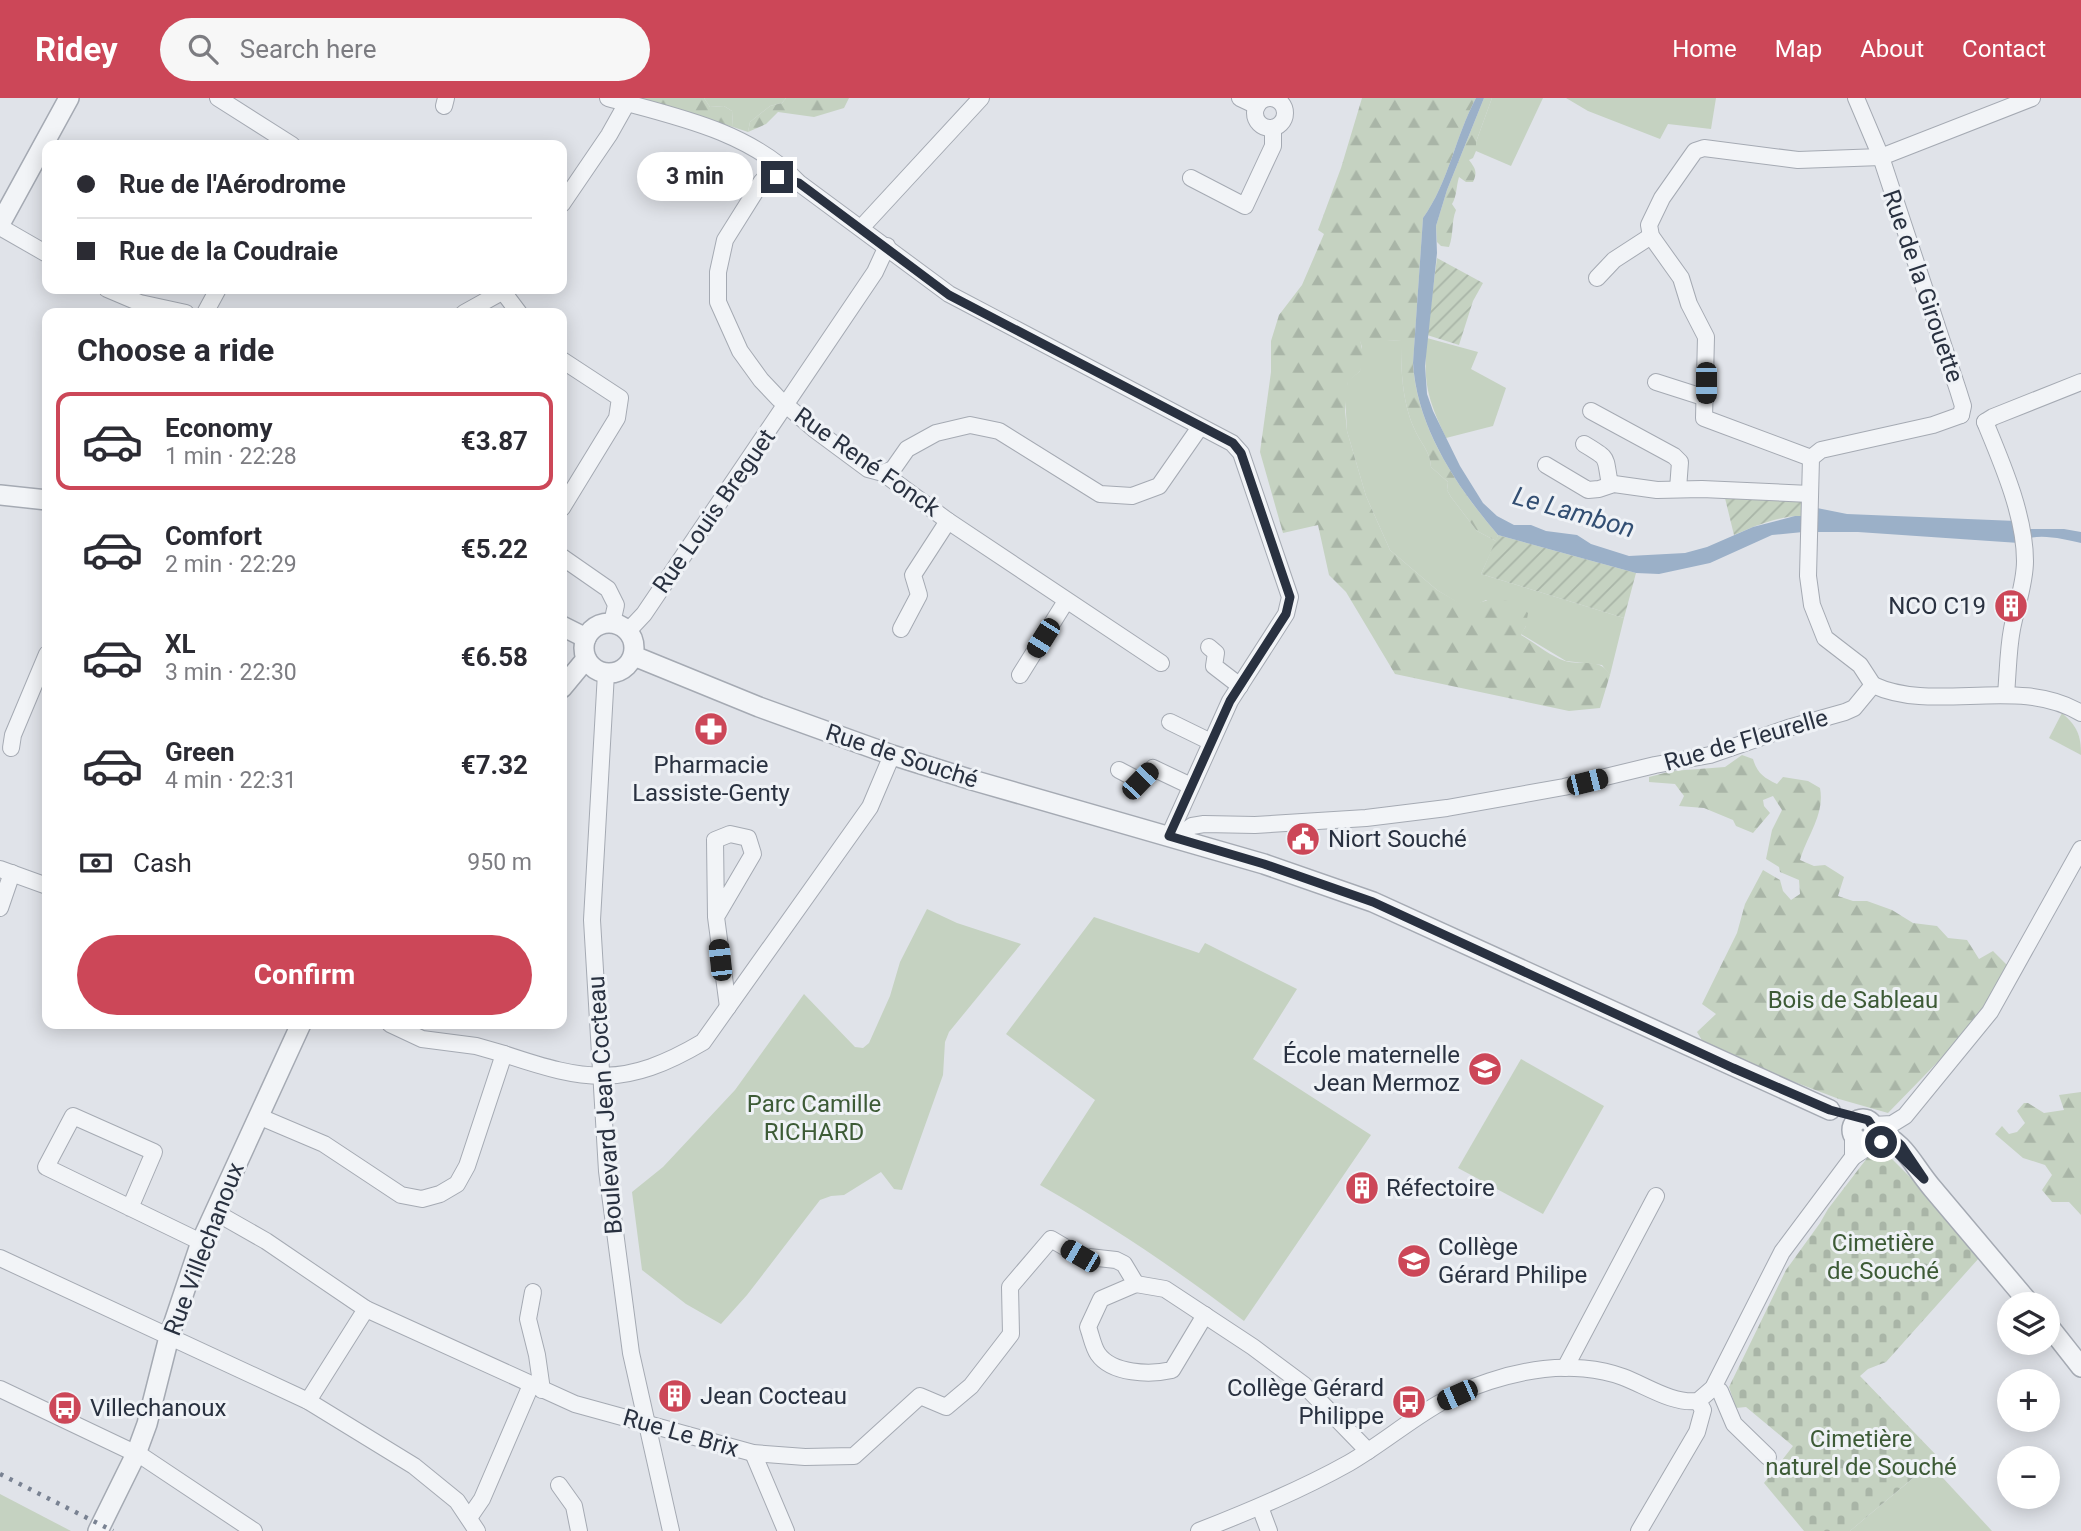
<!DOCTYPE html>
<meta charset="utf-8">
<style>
body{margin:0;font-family:Roboto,sans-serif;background:#f7f7f7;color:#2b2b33;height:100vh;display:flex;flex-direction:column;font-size:26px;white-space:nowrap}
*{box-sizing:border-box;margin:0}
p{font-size:23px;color:#7c7c81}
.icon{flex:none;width:38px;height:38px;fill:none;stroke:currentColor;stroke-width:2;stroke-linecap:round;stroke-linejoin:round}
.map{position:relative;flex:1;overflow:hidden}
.side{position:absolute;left:42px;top:210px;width:525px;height:721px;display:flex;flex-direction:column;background:#fff;border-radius:14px;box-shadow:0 4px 18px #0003}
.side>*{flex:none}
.banner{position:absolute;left:42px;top:42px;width:525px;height:154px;border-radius:14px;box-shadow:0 4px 18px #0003;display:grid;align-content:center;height:154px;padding:0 35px;background:#fff}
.fabs{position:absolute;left:1997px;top:1194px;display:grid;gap:14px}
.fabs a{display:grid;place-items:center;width:63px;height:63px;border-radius:50%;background:#fff;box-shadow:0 4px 18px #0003;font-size:35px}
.end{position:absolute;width:32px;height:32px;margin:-16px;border:9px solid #293140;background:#fff;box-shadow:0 0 0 4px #fff}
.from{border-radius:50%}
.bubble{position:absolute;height:49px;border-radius:24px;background:#fff;box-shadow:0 4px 18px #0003;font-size:23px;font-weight:700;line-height:49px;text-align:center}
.car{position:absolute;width:21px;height:42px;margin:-21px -10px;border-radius:9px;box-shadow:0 0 5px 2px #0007;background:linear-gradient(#222 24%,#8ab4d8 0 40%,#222 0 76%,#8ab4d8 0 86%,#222 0)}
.banner b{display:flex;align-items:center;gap:24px;height:66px;font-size:26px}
.banner b+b{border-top:2px solid #e1e1e2}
.banner i{width:18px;height:18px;background:#2b2b33}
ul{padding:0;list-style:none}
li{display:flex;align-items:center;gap:21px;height:98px;margin:0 14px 10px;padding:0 21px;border:4px solid transparent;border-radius:14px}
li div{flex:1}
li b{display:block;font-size:26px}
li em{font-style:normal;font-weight:700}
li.selected{border-color:#cc4758}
li>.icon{width:63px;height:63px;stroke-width:1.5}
h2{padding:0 35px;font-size:32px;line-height:84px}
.pay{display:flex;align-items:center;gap:18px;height:77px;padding:0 35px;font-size:26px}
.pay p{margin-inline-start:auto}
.cta{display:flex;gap:14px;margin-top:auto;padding:14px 35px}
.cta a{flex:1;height:80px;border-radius:42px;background:#cc4758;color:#fff;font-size:28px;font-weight:700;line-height:80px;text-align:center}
header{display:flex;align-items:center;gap:42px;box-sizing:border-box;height:98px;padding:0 35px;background:#cc4758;color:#fff}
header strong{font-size:33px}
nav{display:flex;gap:38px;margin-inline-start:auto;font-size:24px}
.search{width:490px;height:63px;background:#f7f7f7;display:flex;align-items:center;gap:18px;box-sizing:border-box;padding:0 24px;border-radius:38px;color:#7c7c81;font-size:26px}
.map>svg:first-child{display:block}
</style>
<header>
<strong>Ridey</strong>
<div class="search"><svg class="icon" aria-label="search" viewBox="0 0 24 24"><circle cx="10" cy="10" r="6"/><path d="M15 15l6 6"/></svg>Search here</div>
<nav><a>Home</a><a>Map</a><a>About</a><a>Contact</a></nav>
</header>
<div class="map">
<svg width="2081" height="1433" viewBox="0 0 2081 1433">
<defs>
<pattern id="forest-firs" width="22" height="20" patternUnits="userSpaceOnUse" patternTransform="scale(1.75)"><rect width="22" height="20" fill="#c5d2c1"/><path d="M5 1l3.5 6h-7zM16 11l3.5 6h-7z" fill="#a9b5a7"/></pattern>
<pattern id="cemetery-stones" width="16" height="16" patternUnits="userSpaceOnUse" patternTransform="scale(1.75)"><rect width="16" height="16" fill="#c5d2c1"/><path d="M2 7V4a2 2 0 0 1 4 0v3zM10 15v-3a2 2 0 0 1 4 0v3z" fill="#a9b5a7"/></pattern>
<pattern id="garden-furrows" width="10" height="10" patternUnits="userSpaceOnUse" patternTransform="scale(1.75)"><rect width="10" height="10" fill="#c5d2c1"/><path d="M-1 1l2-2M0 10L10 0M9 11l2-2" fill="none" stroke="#a9b5a7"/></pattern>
</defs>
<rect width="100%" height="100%" fill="#e0e3e9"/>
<g fill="#c5d2c1">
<polygon points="704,0 786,0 782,5 770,8 750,24 748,34 733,29 732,13 724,8 710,9"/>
<polygon points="1492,0 1543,0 1511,68 1476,53 1476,44"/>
<polygon points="1566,0 1716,0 1711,31 1668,26 1660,41 1588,13"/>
<path d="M1359 240 1401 243C1401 271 1402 303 1414 330 1420 345 1430 352 1431 369L1448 384 1447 392 1451 399 1477 433 1496 443 1481 476 1624 520 1610 577 1602 567 1566 563 1521 536 1526 528 1486 502 1468 511 1437 492 1390 452 1366 398 1347 333 1345 297 1348 283 1360 273 1362 249Z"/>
<path d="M1427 240 1478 254 1471 271 1506 290 1493 328 1446 340C1427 299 1423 285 1427 240Z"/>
<path d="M2062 615C2077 628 2081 637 2081 657L2049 640Z"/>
<polygon points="927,811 957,825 1021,846 949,934 945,944 943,977 902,1092 894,1091 881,1074 844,1097 831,1098 820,1102 747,1197 721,1226 686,1206 642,1172 632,1094 663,1069 735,992 804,896 855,949 863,950 869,945 890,898 900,864"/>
<path d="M1094 819 1199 855 1205 845 1297 891 1253 961 1371 1037 1244 1223C1177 1172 1114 1129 1040 1087L1095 1002 1006 936Z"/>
<polygon points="1521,961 1604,1008 1543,1116 1458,1070"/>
<polygon points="1930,1366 1992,1433 1850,1433"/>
<polygon points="0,1396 71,1433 0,1433"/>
</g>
<g fill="url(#forest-firs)">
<polygon points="632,0 704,0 710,9 724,8 732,13 733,29"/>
<polygon points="786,0 849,0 844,10 814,19 778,14 766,26 748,34 750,24 770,8 782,5"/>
<path d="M1362 0H1476C1455 39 1449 84 1423 120L1413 266C1417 330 1457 389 1498 437L1496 443 1477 433 1451 399 1447 392 1448 384 1431 369C1430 352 1420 345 1414 330 1402 303 1401 271 1401 243L1360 241 1364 262 1360 273 1348 284 1345 312 1347 333 1366 398 1390 452 1437 492 1468 510C1489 498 1510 498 1528 515L1526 528 1521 537C1535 545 1550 558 1565 563 1581 568 1601 559 1610 577L1600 610 1569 613 1395 576 1346 494 1329 477 1318 427 1283 435 1260 354 1271 274V243L1279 217 1302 187 1324 136 1318 132 1341 70Z"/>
<path d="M1484 0H1492L1476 44V53L1473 60 1469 62C1475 70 1478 74 1473 84H1466L1459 79C1456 89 1457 98 1452 106L1456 112C1451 124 1454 135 1449 149L1441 148 1437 144 1436 128 1447 92Z"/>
<path d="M1742 657 1753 661C1757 675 1764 680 1777 686L1783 679 1808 683 1820 690C1825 716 1807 738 1800 762L1814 768 1825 767 1844 779 1838 798 1853 803H1867L1892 812 1913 825 1937 828 1948 840 1967 842 1979 861 1993 853 2008 868 1986 908 1958 943 1888 1015 1839 1001 1763 972 1703 944 1697 934 1716 916 1702 906 1737 835 1745 806 1763 772 1780 782 1783 793 1791 802 1800 796 1799 782 1780 774 1779 769 1766 761 1772 732 1782 712 1773 698 1763 702 1764 708 1770 715 1753 735 1736 728 1733 722 1704 710 1679 708 1684 698 1675 686 1649 684V679L1672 673 1725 669Z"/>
<polygon points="2081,994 2081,1117 2069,1104 2052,1104 2042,1092 2052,1077 2045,1067 2023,1060 1995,1036 2002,1028 2009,1036 2017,1034 2025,1025 2017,1013 2024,1005 2028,1005 2044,1015 2064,1012 2059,997"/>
</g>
<polygon fill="url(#cemetery-stones)" points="1874,1051 1881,1055 1883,1052 1927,1096 1979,1160 1886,1264 1868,1271 1860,1278 1938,1359 1850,1433 1804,1433 1764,1385 1793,1348 1746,1309 1736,1310 1729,1289 1786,1172 1820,1125 1828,1111"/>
<g fill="url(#garden-furrows)">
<polygon points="1437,160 1483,185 1473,203 1459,247 1427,237"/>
<path d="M1724 396 1801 403 1803 406 1804 418C1781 417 1755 428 1734 437Z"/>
<polygon points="1498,437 1636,475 1624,520 1481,476"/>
</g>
<g fill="#9bb0c8">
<path d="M1476 0H1484L1447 92 1436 128 1437 155 1425 268 1427 296 1433 313 1460 368 1483 405 1497 418 1514 427H1531L1546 433 1577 437 1591 446 1629 458 1685 455 1707 449 1753 429 1795 418H1804L1803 434 1772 437 1710 465 1659 476 1636 475 1498 437C1457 389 1417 330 1413 265L1423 120C1449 84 1455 39 1476 0Z"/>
<path d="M1817 410 1847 416 2016 423 2025 431H2064L2081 434V445C2063 441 2034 433 2019 445L1858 434H1816Z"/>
</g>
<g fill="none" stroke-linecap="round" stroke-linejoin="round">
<g stroke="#a5aab3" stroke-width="18">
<g id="minor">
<polyline points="218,0 292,47"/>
<path d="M608 0C674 18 750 33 799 85L949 196 1232 345 1241 355 1290 499 1286 516 1230 603 1169 738"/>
<polyline points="1240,0 1257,8"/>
<polyline points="1856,0 1881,59 1958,292 1963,308 1961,317"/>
<circle cx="1270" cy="15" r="15"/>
<polyline points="444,8 446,0"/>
<polyline points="1191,80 1245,108 1273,48 1273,30"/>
<polyline points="762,83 725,142 718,174 718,204 740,253 761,282 779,301 814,331 868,371 883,375 948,423 1161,565"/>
<polyline points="562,106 609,37 627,5"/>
<polyline points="0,129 47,156"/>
<polyline points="861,130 981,0"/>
<polyline points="1597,180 1614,162 1651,138"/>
<polyline points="107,191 140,205 186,215"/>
<polyline points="501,191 519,215"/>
<polyline points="205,215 218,191"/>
<polyline points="464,215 507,191"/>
<polyline points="562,262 620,300 617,320 562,410"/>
<polyline points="1656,284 1706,300"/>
<polyline points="1591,313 1674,358 1680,364 1678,391"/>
<path d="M1985 324C2002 365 2025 418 2025 463 2025 486 2016 509 2012 531 2008 552 2008 574 2006 596"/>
<polyline points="1985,324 1993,319 2081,284"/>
<path d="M1584 346C1611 362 1604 358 1610 386"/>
<polyline points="1811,360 1704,320 1706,239 1689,206 1681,180 1651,138 1649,127 1662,100 1683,70 1695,53 1704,50 1798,62 1881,59 2032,0"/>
<polyline points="1546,367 1588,392 1599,391 1614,386 1657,392 1702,391 1810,396"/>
<polyline points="883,375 893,371 907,351 936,335 970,327 999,333 1100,396 1132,398 1159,388 1200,329"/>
<polyline points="562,459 608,491 616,507 612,525"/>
<polyline points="901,531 919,497 913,477 948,423"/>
<polyline points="628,533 644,516 875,174 887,148"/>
<polyline points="1209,549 1216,555 1214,568 1240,588"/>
<polyline points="606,575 592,822 607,1073 631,1255 671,1433"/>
<polyline points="1020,577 1066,503"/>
<polyline points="1873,587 1860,567 1825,540 1812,507 1808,478 1811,360 1821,352 1933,327 1961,317"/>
<path d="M1873 587C1935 616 2018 577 2081 615"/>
<polyline points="1170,624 1211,644"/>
<polyline points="11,650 13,637 47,556"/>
<polyline points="1119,672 1140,683 1153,670 1191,688"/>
<polyline points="1175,740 1192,728 1204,726 1255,727 1366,720 1447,710 1564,689 1655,667 1710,657 1788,630 1845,614 1854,610 1873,587"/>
<polyline points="0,771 47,788"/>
<polyline points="0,810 12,775"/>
<polyline points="716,819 753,756 748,740 730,736 715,742 716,819 728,909"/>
<polyline points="390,926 422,941 476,948 504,956"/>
<path d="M258 1018 324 1046 401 1097 422 1101 440 1096 457 1086 467 1068 504 956C587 984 625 990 703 944L870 709 892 657"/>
<polyline points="1873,1027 1892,1026 1905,1018 1990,914 2081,751"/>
<polyline points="1853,1038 1853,1059 1862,1053 1865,1044"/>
<polyline points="130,1110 154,1054 73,1018 46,1069 201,1144"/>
<polyline points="215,1114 266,1143 366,1211 575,1306 753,1355 805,1359 854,1358 920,1298 946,1309 971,1288 1011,1236 1010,1189 1051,1141 1080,1158 1116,1162 1124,1166 1136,1186"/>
<polyline points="0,1160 308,1303 414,1368 457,1403 477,1433"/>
<polyline points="1136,1186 1165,1191 1253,1249 1304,1287 1368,1353"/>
<path d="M1136 1186 1101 1201 1088 1229C1091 1237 1093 1249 1098 1256 1112 1276 1150 1277 1172 1272L1205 1217"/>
<polyline points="533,1194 528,1221 537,1257 542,1292"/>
<polyline points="1565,1270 1656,1098"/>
<polyline points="1713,1290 1720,1293 1734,1326 1768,1359"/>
<polyline points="0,1291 143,1359 254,1433"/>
<polyline points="308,1303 366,1211"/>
<polyline points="753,1355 786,1433"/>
<polyline points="559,1387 574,1408 579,1433"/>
<polyline points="1260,1409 1269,1433"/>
<polyline points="469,1420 482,1401 531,1287"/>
<path d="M1199 1433C1250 1413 1301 1392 1349 1365 1380 1347 1407 1324 1438 1306 1469 1288 1509 1275 1544 1271 1569 1268 1599 1270 1623 1279 1647 1288 1672 1306 1698 1303L1713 1290 1782 1154 1853 1059"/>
<polyline points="1639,1433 1697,1334 1703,1312 1698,1303"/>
</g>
</g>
<g stroke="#a5aab3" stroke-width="22">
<g id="tertiary">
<polyline points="0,126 69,0"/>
<polyline points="0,397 47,402"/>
<circle cx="609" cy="550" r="25"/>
<polyline points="562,528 586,540"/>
<polyline points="634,558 759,609 892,657 972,682 1264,766 1373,804 1830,1012"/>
<polyline points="562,590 586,561"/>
<circle cx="1863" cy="1032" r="11"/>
<path d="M1874 1031C1908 1047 1910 1064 1933 1091 1965 1129 1997 1167 2030 1206"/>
<polyline points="2048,1227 2081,1269"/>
<polyline points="98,1433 136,1356 147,1326 169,1239 201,1144 301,926"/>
</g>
</g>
<use href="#minor" stroke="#f2f4f7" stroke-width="16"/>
<use href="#tertiary" stroke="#f2f4f7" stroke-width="19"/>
<polyline stroke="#798292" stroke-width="4.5" stroke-dasharray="3.5 7" stroke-linecap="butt" points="0,1376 113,1433"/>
</g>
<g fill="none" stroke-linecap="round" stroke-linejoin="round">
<polyline stroke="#293140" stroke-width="9" points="777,79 799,85 949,197 1233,345 1241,355 1290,499 1286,516 1230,603 1169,738 1264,766 1373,804 1733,970 1830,1012 1868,1022 1874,1031 1892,1039 1901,1047 1924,1081 1890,1048 1881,1044"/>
</g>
<defs>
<g id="building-disc" transform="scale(1.75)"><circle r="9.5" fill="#cc4758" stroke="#eff2f6"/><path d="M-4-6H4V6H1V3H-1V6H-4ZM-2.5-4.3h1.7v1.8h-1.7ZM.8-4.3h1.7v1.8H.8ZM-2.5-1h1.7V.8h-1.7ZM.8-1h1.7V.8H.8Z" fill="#fff"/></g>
<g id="pharmacy-disc" transform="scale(1.75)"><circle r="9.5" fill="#cc4758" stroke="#eff2f6"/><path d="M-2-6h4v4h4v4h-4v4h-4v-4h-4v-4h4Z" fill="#fff"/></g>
<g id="civic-disc" transform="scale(1.75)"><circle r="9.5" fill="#cc4758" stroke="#eff2f6"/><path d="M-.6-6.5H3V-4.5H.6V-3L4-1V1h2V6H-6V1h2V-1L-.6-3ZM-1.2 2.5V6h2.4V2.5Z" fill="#fff"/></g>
<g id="school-disc" transform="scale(1.75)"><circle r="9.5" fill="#cc4758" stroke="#eff2f6"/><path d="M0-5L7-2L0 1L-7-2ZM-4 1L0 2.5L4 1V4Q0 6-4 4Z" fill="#fff"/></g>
<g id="bus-disc" transform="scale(1.75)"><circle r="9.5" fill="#cc4758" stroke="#eff2f6"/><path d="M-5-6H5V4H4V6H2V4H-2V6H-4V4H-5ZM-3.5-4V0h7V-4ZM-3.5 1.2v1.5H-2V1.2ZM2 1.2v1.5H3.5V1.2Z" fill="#fff"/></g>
</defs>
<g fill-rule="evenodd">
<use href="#building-disc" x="2011" y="508"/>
<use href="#pharmacy-disc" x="711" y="631"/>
<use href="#civic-disc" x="1303" y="741"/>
<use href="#school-disc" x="1485" y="971"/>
<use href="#building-disc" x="1362" y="1090"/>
<use href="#school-disc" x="1414" y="1163"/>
<use href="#building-disc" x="675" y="1298"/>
<use href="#bus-disc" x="1409" y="1304"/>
<use href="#bus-disc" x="65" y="1310"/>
</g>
<g text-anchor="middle" stroke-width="6" stroke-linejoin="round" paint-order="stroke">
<g font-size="24" fill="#293140" stroke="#eff2f6">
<text transform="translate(1923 188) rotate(71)" y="8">Rue de la Girouette</text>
<text transform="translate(867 364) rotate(35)" y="8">Rue René Fonck</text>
<text transform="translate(714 413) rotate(-55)" y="8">Rue Louis Breguet</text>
<text transform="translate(1746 642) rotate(-16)" y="8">Rue de Fleurelle</text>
<text transform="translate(902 658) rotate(18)" y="8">Rue de Souché</text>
<text transform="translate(605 1007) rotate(-94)" y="8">Boulevard Jean Cocteau</text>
<text transform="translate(204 1151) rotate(-69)" y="8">Rue Villechanoux</text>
<text transform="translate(681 1335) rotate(16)" y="8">Rue Le Brix</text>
</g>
<g font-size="24" fill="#293140" stroke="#eff2f6" text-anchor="start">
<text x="1986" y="516" text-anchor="end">NCO C19</text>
<text x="711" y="675" text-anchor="middle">Pharmacie<tspan x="711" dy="28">Lassiste-Genty</tspan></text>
<text x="1328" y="749">Niort Souché</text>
<text x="1460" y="965" text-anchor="end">École maternelle<tspan x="1460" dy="28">Jean Mermoz</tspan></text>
<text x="1386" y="1098">Réfectoire</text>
<text x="1438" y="1157">Collège<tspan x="1438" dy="28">Gérard Philipe</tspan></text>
<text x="1384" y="1298" text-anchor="end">Collège Gérard<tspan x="1384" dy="28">Philippe</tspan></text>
<text x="700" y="1306">Jean Cocteau</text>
<text x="90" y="1318">Villechanoux</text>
</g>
<g font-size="24" fill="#3d5b36" stroke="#eff2f6">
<text x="1853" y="910">Bois de Sableau</text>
<text x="814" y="1014">Parc Camille<tspan x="814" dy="28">RICHARD</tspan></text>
<text x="1883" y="1153">Cimetière<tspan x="1883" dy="28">de Souché</tspan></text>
<text x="1861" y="1349">Cimetière<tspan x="1861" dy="28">naturel de Souché</tspan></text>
</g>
<g font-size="26" font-style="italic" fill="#334f73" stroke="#eff2f6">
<text transform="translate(1574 414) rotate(16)" y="9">Le Lambon</text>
</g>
</g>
</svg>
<div class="fabs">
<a><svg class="icon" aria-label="layers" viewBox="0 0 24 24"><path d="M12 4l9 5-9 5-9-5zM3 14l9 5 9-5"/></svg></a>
<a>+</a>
<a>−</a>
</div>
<i class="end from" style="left:1881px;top:1044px"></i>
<i class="end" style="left:777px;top:79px"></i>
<div class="bubble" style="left:637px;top:54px;width:116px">3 min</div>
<i class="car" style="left:1706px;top:285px;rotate:180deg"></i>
<i class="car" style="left:1043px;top:540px;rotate:212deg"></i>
<i class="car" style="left:1140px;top:683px;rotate:44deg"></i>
<i class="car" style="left:1587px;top:684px;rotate:76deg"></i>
<i class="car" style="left:720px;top:862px;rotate:354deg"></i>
<i class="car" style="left:1080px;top:1158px;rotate:300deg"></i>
<i class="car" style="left:1457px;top:1297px;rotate:246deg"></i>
<div class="banner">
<b><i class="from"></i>Rue de l'Aérodrome</b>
<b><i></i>Rue de la Coudraie</b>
</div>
<section class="side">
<h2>Choose a ride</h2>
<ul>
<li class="selected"><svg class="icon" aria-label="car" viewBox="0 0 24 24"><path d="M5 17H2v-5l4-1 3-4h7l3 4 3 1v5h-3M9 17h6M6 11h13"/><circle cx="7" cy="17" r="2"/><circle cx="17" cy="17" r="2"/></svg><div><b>Economy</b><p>1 min · 22:28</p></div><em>€3.87</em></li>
<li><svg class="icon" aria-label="car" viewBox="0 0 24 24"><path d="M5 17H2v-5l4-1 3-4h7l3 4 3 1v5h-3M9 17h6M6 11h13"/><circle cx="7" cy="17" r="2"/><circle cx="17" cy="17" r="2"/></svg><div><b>Comfort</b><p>2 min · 22:29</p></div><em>€5.22</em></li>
<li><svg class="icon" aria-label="car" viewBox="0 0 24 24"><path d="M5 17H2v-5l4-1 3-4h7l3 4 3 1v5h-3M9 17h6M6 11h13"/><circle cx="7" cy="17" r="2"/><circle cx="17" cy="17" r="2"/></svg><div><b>XL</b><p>3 min · 22:30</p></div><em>€6.58</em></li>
<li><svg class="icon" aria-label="car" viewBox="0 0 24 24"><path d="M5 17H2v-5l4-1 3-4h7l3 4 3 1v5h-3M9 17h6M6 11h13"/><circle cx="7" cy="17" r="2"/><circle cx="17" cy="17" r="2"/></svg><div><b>Green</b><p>4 min · 22:31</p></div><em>€7.32</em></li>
</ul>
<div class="pay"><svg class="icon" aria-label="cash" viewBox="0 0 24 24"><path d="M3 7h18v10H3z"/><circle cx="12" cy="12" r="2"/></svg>Cash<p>950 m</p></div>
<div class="cta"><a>Confirm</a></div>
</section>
</div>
